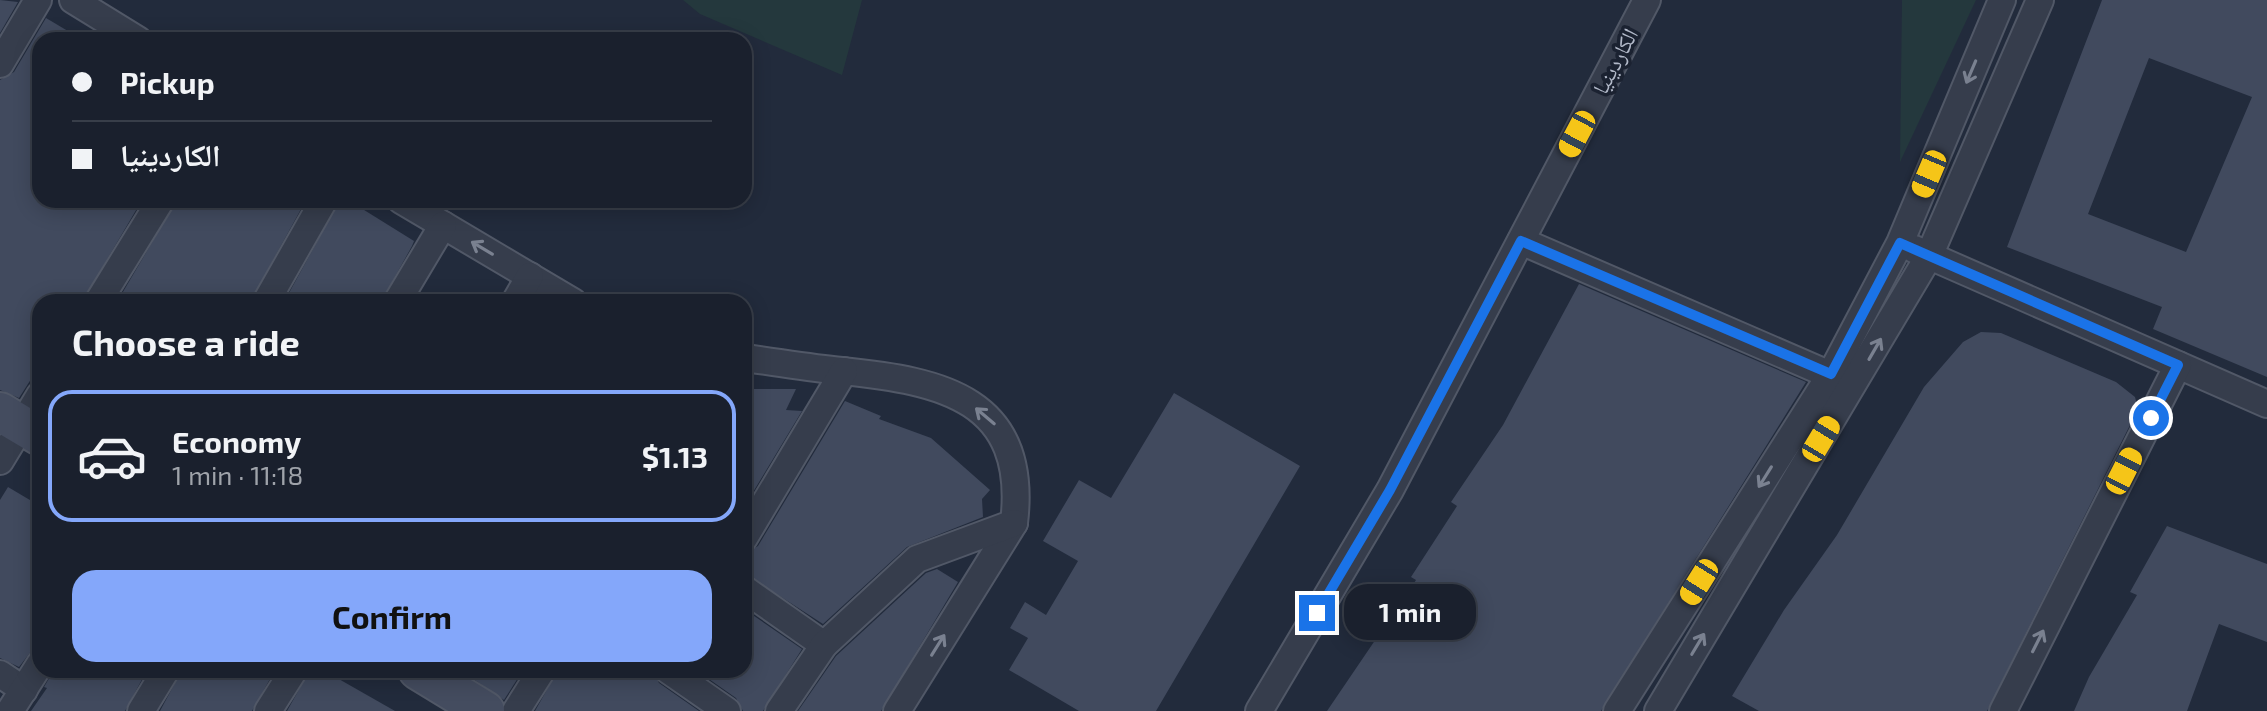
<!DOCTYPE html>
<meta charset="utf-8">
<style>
body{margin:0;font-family:"Exo 2","Noto Naskh Arabic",sans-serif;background:#272d39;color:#f1f3f6;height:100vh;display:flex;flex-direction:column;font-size:30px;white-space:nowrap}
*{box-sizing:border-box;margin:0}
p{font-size:26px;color:#9fa3aa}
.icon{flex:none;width:44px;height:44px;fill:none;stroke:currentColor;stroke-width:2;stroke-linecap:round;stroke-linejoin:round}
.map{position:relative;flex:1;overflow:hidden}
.drawer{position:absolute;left:32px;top:294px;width:720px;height:384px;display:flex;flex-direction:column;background:#1a202d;border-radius:24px;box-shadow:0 4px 20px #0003,0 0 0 2px #383e49}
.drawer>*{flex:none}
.banner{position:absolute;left:32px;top:32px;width:720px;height:176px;border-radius:24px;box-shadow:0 4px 20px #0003,0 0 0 2px #383e49;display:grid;align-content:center;height:176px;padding:0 40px;background:#1a202d}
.end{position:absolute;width:36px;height:36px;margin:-18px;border:10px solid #1a73e8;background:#fff;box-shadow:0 0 0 4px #fff}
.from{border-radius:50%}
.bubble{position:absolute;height:56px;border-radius:24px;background:#1a202d;box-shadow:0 4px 20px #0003,0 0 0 2px #383e49;font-size:26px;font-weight:700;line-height:56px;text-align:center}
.car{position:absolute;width:24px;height:48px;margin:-24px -12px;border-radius:10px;box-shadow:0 0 6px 2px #0007;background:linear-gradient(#f5c518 24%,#345 0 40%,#f5c518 0 76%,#345 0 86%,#f5c518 0)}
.banner b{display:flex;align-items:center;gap:28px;height:76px;font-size:30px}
.banner b+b{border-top:2px solid #383e49}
.banner i{width:20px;height:20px;background:#f1f3f6}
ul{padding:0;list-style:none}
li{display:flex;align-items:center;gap:24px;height:132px;margin:0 16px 12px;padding:0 24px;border:4px solid transparent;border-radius:24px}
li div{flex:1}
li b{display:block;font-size:30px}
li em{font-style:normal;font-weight:700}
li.on{border-color:#84a7fa}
li>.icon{width:72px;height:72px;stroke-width:1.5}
h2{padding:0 40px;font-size:36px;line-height:96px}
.button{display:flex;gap:16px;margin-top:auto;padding:16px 40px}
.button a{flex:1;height:92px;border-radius:24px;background:#84a7fa;color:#111;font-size:32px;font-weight:700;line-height:92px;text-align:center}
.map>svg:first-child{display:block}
</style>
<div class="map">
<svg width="2267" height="711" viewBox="0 0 2267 711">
<rect width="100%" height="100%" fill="#222b3c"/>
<g fill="#24383d">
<polygon points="683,0 862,0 842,75 700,14"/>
<polygon points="1902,0 1976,0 1900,162"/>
</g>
<g fill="#414a5e" fill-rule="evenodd">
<polygon points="0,0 18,2 0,33"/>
<path d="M2102 0H2267V377L2153 329 2162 307 2007 247ZM2149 58 2252 97 2186 252 2088 214Z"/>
<polygon points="46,18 83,40 40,40 40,200 142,200 82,302 40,302 40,365 19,398 0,390 0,80 14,72"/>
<polygon points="177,200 306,200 250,302 117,302"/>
<polygon points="340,200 348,200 414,241 412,246 381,302 284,302"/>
<polygon points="1579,284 1806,382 1601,711 1327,711 1416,580 1411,577 1457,506 1451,502 1503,425"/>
<polygon points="1981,332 2001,333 2116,382 2135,397 2138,409 1987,711 1759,711 1732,696 1784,610 1837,535 1924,387 1963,342"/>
<polygon points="744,389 796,389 786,410 802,411 744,507"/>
<polygon points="1174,393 1300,466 1156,711 1079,711 1009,670 1028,638 1010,628 1025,602 1046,615 1078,561 1043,541 1079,480 1111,498"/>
<polygon points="845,401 881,416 879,419 931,438 990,490 982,499 983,517 907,547 823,624 744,573 744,554 758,546"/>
<polygon points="8,487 40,506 40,648 32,650 19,667 0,658 0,500"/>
<polygon points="2167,526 2267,564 2267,642 2219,624 2187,711 2074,711 2089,677 2137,595 2130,592"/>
<polygon points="937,569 958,582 881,711 798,711 836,656 926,573"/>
<polygon points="744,609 802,649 763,711 743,711 736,698 696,670 744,670"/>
<polygon points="54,670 147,670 125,711 31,711 47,688 44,687"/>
<polygon points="182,670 275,670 252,711 160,711"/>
<polygon points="310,670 323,670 395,711 287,711"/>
<polygon points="460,670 523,670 504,700"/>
<polygon points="558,670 652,670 659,683 699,711 535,711"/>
</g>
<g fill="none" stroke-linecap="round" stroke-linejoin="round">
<g stroke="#515867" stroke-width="30">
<g id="street">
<polyline points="73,0 138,40"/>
<polyline points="0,64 38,0"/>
<polyline points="401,200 573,302"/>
<polyline points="1521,241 1844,381"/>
<polyline points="1914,249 2267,404"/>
<polyline points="98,302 161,200"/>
<polyline points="266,302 324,200"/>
<polyline points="397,302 443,225"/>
<polyline points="515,302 530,276"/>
<path d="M744 358C776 362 809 368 842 371 942 381 1029 399 1014 523L897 711"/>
<polyline points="0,461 40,395"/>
<polyline points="744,538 844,371"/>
<polyline points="744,589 824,645"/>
<polyline points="668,670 727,711"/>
<polyline points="0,674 24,690"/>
<polyline points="10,711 40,664"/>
<polyline points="141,711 166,670"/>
<polyline points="268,711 294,670"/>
<polyline points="516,711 542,670"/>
<polyline points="779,711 824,645 917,559 1014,523"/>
<polyline points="1259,711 1390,490 1647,0"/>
<polyline points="1617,711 1831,374 1900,243 2002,0"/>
<polyline points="1658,711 1929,256 2040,0"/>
<polyline points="2003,711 2178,365"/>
</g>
</g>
<g stroke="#515867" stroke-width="42">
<g id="secondary">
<polyline points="0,412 40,436"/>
<polyline points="418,670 485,711"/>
</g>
</g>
<use href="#street" stroke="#363d4c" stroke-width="26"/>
<use href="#secondary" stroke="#444c5f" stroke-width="38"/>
</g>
<defs><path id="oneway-shaft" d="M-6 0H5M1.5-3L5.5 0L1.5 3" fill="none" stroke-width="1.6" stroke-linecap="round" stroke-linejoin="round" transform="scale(2)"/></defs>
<g stroke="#7a8190">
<use href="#oneway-shaft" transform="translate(1971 72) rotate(113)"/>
<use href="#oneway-shaft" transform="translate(482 248) rotate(-149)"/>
<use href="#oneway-shaft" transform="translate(1875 349) rotate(-60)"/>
<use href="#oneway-shaft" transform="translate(985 416) rotate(-140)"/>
<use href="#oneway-shaft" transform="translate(1765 477) rotate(122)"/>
<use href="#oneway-shaft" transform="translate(2038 641) rotate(-63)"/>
<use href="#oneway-shaft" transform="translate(1698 644) rotate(-59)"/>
<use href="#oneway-shaft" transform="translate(938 645) rotate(-58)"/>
</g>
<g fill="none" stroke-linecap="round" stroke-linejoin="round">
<polyline stroke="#1a73e8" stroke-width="10" points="1317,613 1390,490 1521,241 1831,374 1900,243 2178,365 2151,418"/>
</g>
<g text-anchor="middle" stroke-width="7" stroke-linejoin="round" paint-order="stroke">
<g font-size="22" fill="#b1b8c8" stroke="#1b2231">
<text transform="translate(1615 61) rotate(-62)" y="8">الكاردينيا</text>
</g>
</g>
</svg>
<i class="end from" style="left:2151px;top:418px"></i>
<i class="end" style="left:1317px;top:613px"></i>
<div class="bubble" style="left:1344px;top:584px;width:132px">1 min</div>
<i class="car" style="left:1577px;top:134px;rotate:208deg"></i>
<i class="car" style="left:1929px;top:174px;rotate:203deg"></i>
<i class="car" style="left:1821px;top:439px;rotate:31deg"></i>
<i class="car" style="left:2124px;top:471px;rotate:27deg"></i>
<i class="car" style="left:1699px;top:582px;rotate:212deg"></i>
<div class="banner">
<b><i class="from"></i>Pickup</b>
<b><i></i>الكاردينيا</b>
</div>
<section class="drawer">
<h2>Choose a ride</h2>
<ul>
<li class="on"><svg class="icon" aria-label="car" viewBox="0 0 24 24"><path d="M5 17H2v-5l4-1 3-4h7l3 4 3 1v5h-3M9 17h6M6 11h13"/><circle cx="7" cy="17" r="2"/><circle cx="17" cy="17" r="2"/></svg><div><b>Economy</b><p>1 min · 11:18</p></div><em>$1.13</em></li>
</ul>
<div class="button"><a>Confirm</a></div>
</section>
</div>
